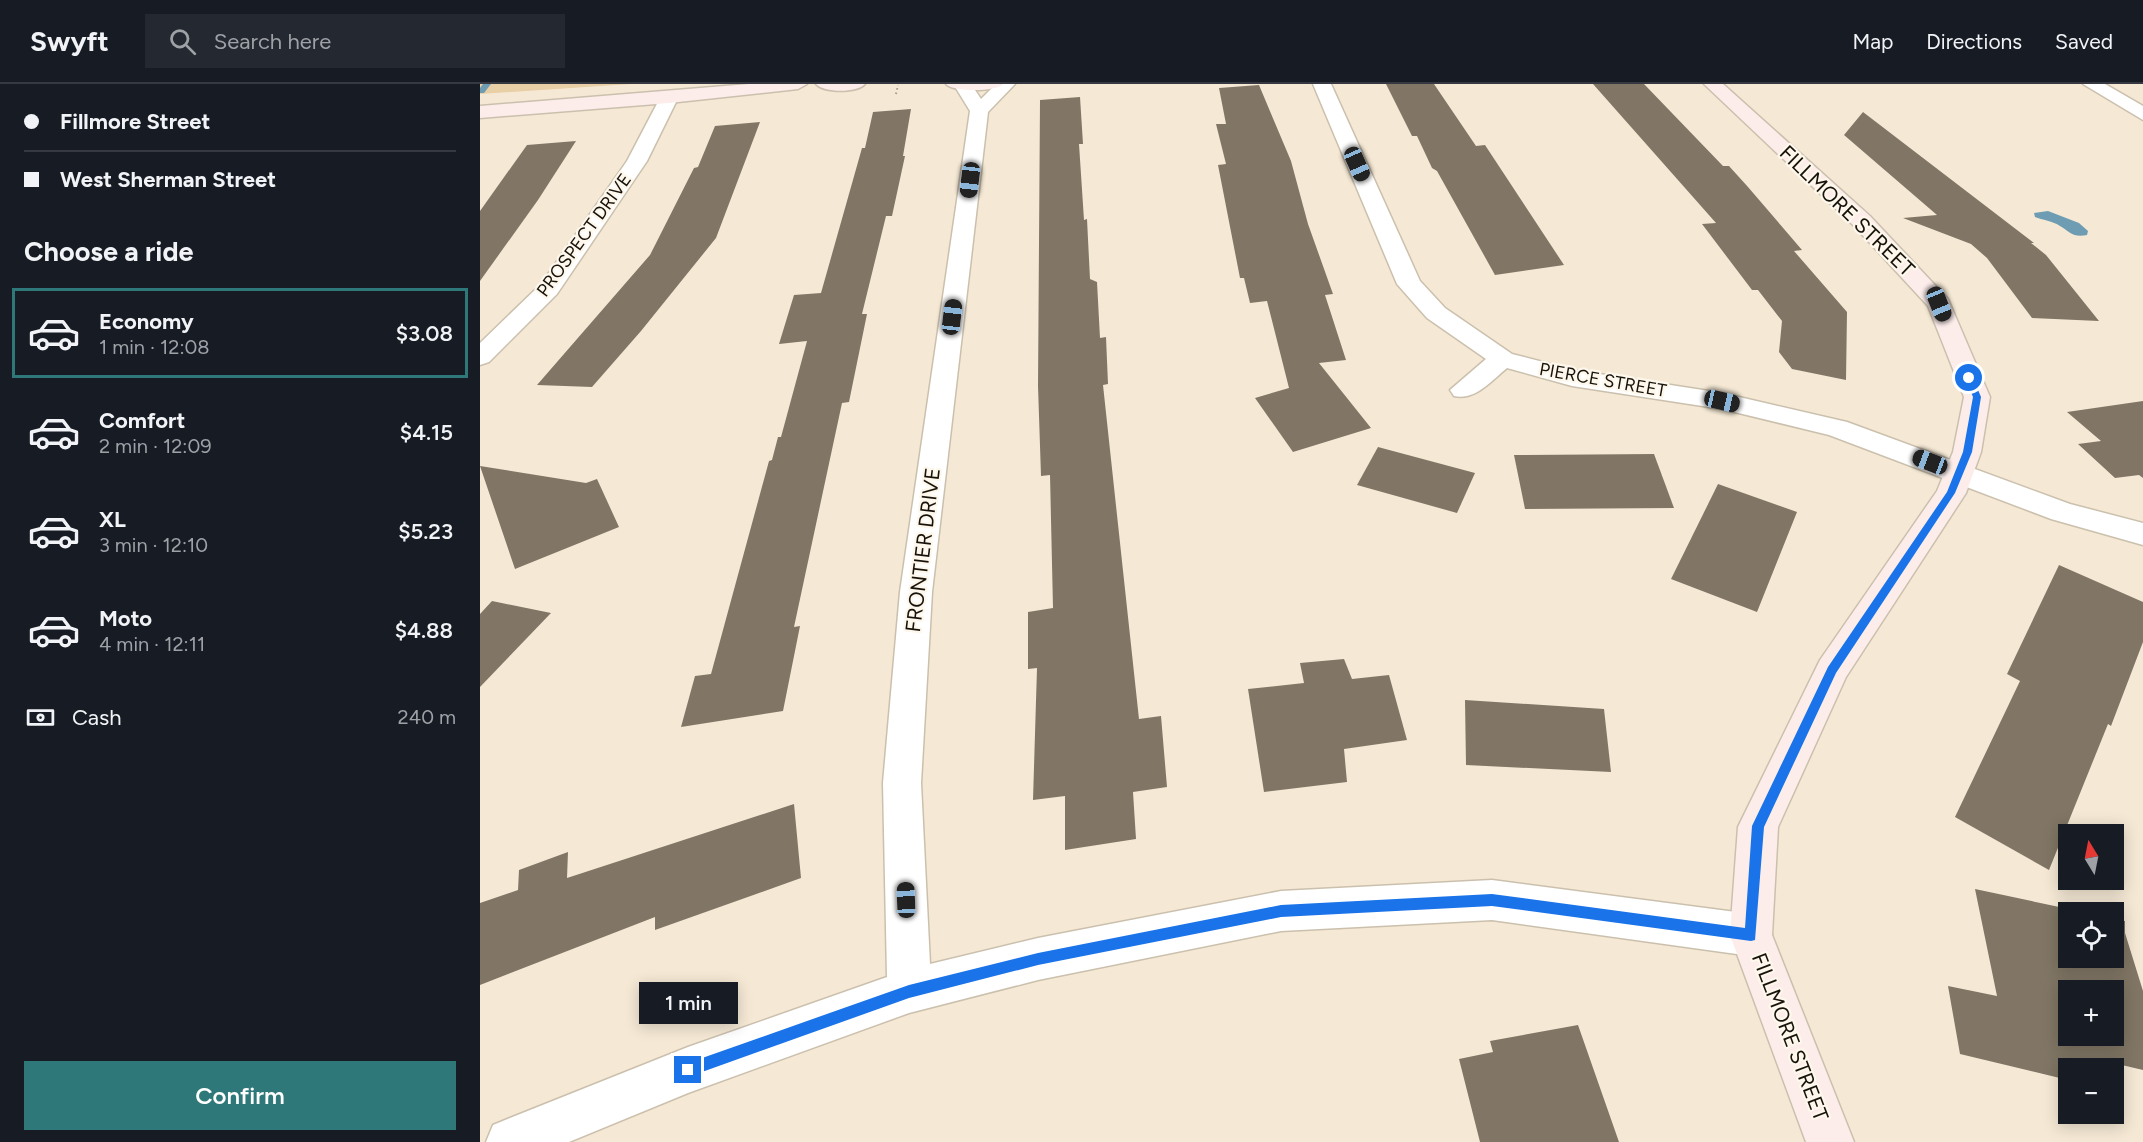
<!DOCTYPE html>
<meta charset="utf-8">
<style>
body{margin:0;font-family:Figtree,sans-serif;background:#242831;color:#f1f3f6;height:100vh;display:flex;flex-direction:column;font-size:22px;white-space:nowrap}
*{box-sizing:border-box;margin:0}
p{font-size:20px;color:#9ea1a6}
.icon{flex:none;width:33px;height:33px;fill:none;stroke:currentColor;stroke-width:2;stroke-linecap:round;stroke-linejoin:round}
.map{position:relative;flex:1;overflow:hidden}
.drawer{display:flex;flex-direction:column;background:#171b24;width:480px}
.drawer>*{flex:none}
.banner{display:grid;align-content:center;height:132px;padding:0 24px;background:#171b24}
.needle{width:39px;rotate:350deg}
.tools{position:absolute;left:1578px;top:740px;display:grid;gap:12px}
.tools a{display:grid;place-items:center;width:66px;height:66px;border-radius:0px;background:#171b24;box-shadow:0 3px 15px #0003;font-size:30px}
.end{position:absolute;width:27px;height:27px;margin:-14px;border:8px solid #1a73e8;background:#fff;box-shadow:0 0 0 3px #fff}
.from{border-radius:50%}
.bubble{position:absolute;height:42px;border-radius:0px;background:#171b24;box-shadow:0 3px 15px #0003;font-size:20px;font-weight:600;line-height:42px;text-align:center}
.car{position:absolute;width:18px;height:36px;margin:-18px -9px;border-radius:8px;box-shadow:0 0 4px 2px #0007;background:linear-gradient(#222 24%,#8ab4d8 0 40%,#222 0 76%,#8ab4d8 0 86%,#222 0)}
.banner b{display:flex;align-items:center;gap:21px;height:57px;font-size:22px}
.banner b+b{border-top:2px solid #363941}
.banner i{width:15px;height:15px;background:#f1f3f6}
ul{padding:0;list-style:none}
li{display:flex;align-items:center;gap:18px;height:90px;margin:0 12px 9px;padding:0 12px;border:3px solid transparent;border-radius:0px}
li div{flex:1}
li b{display:block;font-size:22px}
li em{font-style:normal;font-weight:600}
li.on{border-color:#2f7879}
li>.icon{width:54px;height:54px;stroke-width:1.5}
h2{padding:0 24px;font-size:27px;line-height:72px}
.pay{display:flex;align-items:center;gap:15px;height:66px;padding:0 24px;font-size:22px}
.pay p{margin-inline-start:auto}
.cta{display:flex;gap:12px;margin-top:auto;padding:12px 24px}
.cta a{flex:1;height:69px;border-radius:0px;background:#2f7879;color:#fff;font-size:24px;font-weight:600;line-height:69px;text-align:center}
header{display:flex;align-items:center;gap:36px;box-sizing:border-box;height:84px;padding:0 30px;background:#171b24;border-bottom:2px solid #363941}
header strong{font-size:28px}
nav{display:flex;gap:33px;margin-inline-start:auto;font-size:21px}
.search{width:420px;height:54px;background:#242831;display:flex;align-items:center;gap:15px;box-sizing:border-box;padding:0 21px;border-radius:0px;color:#9ea1a6;font-size:22px}
main{display:flex;flex:1;min-height:0}
.map>svg:first-child{display:block}
</style>
<header>
<strong>Swyft</strong>
<div class="search"><svg class="icon" aria-label="search" viewBox="0 0 24 24"><circle cx="10" cy="10" r="6"/><path d="M15 15l6 6"/></svg>Search here</div>
<nav><a>Map</a><a>Directions</a><a>Saved</a></nav>
</header>
<main>
<section class="drawer">
<div class="banner">
<b><i class="from"></i>Fillmore Street</b>
<b><i></i>West Sherman Street</b>
</div>
<h2>Choose a ride</h2>
<ul>
<li class="on"><svg class="icon" aria-label="car" viewBox="0 0 24 24"><path d="M5 17H2v-5l4-1 3-4h7l3 4 3 1v5h-3M9 17h6M6 11h13"/><circle cx="7" cy="17" r="2"/><circle cx="17" cy="17" r="2"/></svg><div><b>Economy</b><p>1 min · 12:08</p></div><em>$3.08</em></li>
<li><svg class="icon" aria-label="car" viewBox="0 0 24 24"><path d="M5 17H2v-5l4-1 3-4h7l3 4 3 1v5h-3M9 17h6M6 11h13"/><circle cx="7" cy="17" r="2"/><circle cx="17" cy="17" r="2"/></svg><div><b>Comfort</b><p>2 min · 12:09</p></div><em>$4.15</em></li>
<li><svg class="icon" aria-label="car" viewBox="0 0 24 24"><path d="M5 17H2v-5l4-1 3-4h7l3 4 3 1v5h-3M9 17h6M6 11h13"/><circle cx="7" cy="17" r="2"/><circle cx="17" cy="17" r="2"/></svg><div><b>XL</b><p>3 min · 12:10</p></div><em>$5.23</em></li>
<li><svg class="icon" aria-label="car" viewBox="0 0 24 24"><path d="M5 17H2v-5l4-1 3-4h7l3 4 3 1v5h-3M9 17h6M6 11h13"/><circle cx="7" cy="17" r="2"/><circle cx="17" cy="17" r="2"/></svg><div><b>Moto</b><p>4 min · 12:11</p></div><em>$4.88</em></li>
</ul>
<div class="pay"><svg class="icon" aria-label="cash" viewBox="0 0 24 24"><path d="M3 7h18v10H3z"/><circle cx="12" cy="12" r="2"/></svg>Cash<p>240 m</p></div>
<div class="cta"><a>Confirm</a></div>
</section>
<div class="map">
<svg width="1663" height="1058" viewBox="0 0 1663 1058">
<rect width="100%" height="100%" fill="#f5e9d5"/>
<polygon fill="#e8cfa6" points="0,0 151,0 0,10"/>
<path fill="#6d9cb3" d="M1568 127 1599 139 1608 147 1607 151C1593 154 1590 148 1580 142 1573 137 1562 136 1555 133L1554 129Z"/>
<g fill="none" stroke-linecap="round" stroke-linejoin="round">
<polygon fill="#6d9cb3" fill-rule="evenodd" points="3,0 11,0 4,9 0,9 0,4"/>
</g>
<g fill="#817665" fill-rule="evenodd">
<polygon points="906,0 954,0 996,62 1005,61 1084,181 1015,191 957,87 952,84 937,52 932,52"/>
<polygon points="1113,0 1164,0 1243,82 1249,82 1268,103 1322,166 1314,167 1367,228 1366,296 1312,285 1299,268 1302,237 1278,206 1272,206 1222,140 1236,139"/>
<polygon points="779,1 811,77 828,140 853,210 845,211 866,276 839,279 891,344 813,368 775,314 809,304 787,217 770,219 764,194 760,194 738,81 746,80 736,40 746,40 739,4"/>
<polygon points="600,13 603,60 599,60 604,136 607,135 610,195 617,198 620,254 626,253 628,300 623,301 659,635 681,632 687,703 653,708 656,755 585,766 585,712 553,716 557,584 548,585 548,528 573,524 570,391 561,392 558,302 560,16"/>
<polygon points="431,25 423,72 425,72 412,132 406,132 382,230 387,230 369,318 362,319 314,543 320,542 303,627 201,643 215,592 231,590 289,377 292,376 298,353 301,353 327,257 299,260 314,211 341,209 382,64 385,64 393,28"/>
<polygon points="1383,28 1554,159 1551,159 1566,171 1619,237 1552,234 1507,174 1491,160 1423,134 1457,131 1364,51"/>
<polygon points="280,38 236,154 161,247 112,303 57,301 170,171 214,84 218,83 235,42"/>
<polygon points="96,57 58,116 0,197 0,127 47,61"/>
<polygon points="1663,317 1663,394 1659,391 1635,394 1598,360 1621,357 1587,328"/>
<polygon points="898,363 995,389 977,429 877,401"/>
<polygon points="1174,370 1194,424 1045,425 1034,371"/>
<polygon points="0,382 106,399 117,395 139,443 35,485"/>
<polygon points="1238,400 1317,428 1277,528 1191,495"/>
<polygon points="1579,481 1663,518 1663,558 1631,642 1628,640 1569,786 1475,733 1540,597 1527,590"/>
<polygon points="12,517 71,529 0,603 0,530"/>
<polygon points="864,575 872,595 909,591 927,656 864,665 867,698 784,708 768,605 824,599 820,579"/>
<polygon points="985,616 1124,625 1131,688 986,681"/>
<polygon points="314,720 321,794 175,846 175,833 0,901 0,819 38,806 39,786 88,768 87,794"/>
<path d="M1495 805 1603 828H1588V873H1634V835L1645 837V849L1663 907V986L1612 974 1611 984H1588V996L1480 970 1468 902 1517 912ZM1588 906H1634V951H1588Z"/>
<polygon points="1098,941 1139,1058 1000,1058 979,975 1013,968 1010,957"/>
</g>
<g fill="none" stroke-linecap="round" stroke-linejoin="round">
<g stroke="#cbc0ad" stroke-width="3">
<g id="street">
<polygon points="516,0 535,0 508,28 452,508 441,699 450,880 558,854 801,807 1012,796 1271,830 1286,836 1292,851 1286,866 1271,872 1012,836 801,847 558,896 429,929 208,1009 89,1058 6,1058 13,1041 30,1034 208,963 407,893 403,699 420,508 490,27 474,1 491,0 501,15"/>
<path d="M833 0H851L940 197 965 224 1032 270 1094 286 1242 309 1367 338 1590 420 1663 439V461L1571 435 1349 351 1242 325 1092 302 1027 284C1011 297 995 317 974 312L970 306 1006 275 947 234 917 200Z"/>
<polygon points="1603,0 1625,0 1663,22 1663,36"/>
<polygon points="189,9 198,14 167,77 77,210 9,278 0,281 0,259 61,200 147,77 180,14"/>
</g>
</g>
<g stroke="#cbc0ad" stroke-width="3">
<g id="secondary">
<polygon points="269,0 327,0 318,5 189,19 0,34 0,22"/>
<path d="M336 0H385C377 9 344 9 336 0Z"/>
<path d="M466 0H523C516 8 473 8 466 0Z"/>
<polygon points="1224,0 1243,0 1390,132 1468,215 1510,313 1501,368 1486,409 1366,593 1298,743 1292,851 1374,1058 1326,1058 1250,851 1258,743 1340,576 1457,407 1473,368 1484,313 1448,222 1374,142"/>
</g>
</g>
<polyline stroke="#a69c8d" stroke-width="2" stroke-dasharray="1.5 3" stroke-linecap="butt" points="416,10 418,1"/>
<use href="#street" fill="#fff" fill-rule="evenodd"/>
<use href="#secondary" fill="#fcedeb" fill-rule="evenodd"/>
</g>
<polygon fill="#1a73e8" points="1489,292 1493,294 1501,313 1492,368 1475,409 1356,589 1284,743 1275,856 1271,857 1012,822 801,833 558,881 429,914 208,993 203,991 201,986 208,979 429,901 558,869 801,821 1012,810 1265,844 1272,742 1348,583 1467,408 1483,368 1493,313 1485,294"/>
<g text-anchor="middle" stroke-width="4.5" stroke-linejoin="round" paint-order="stroke">
<g font-size="18" fill="#17130c" stroke="#fef7eb">
<text transform="translate(104 151) rotate(-54)" y="6">PROSPECT DRIVE</text>
<text transform="translate(1123 296) rotate(10)" y="6">PIERCE STREET</text>
</g>
<g font-size="21" fill="#17130c" stroke="#fef7eb">
<text transform="translate(1367 127) rotate(44)" y="7">FILLMORE STREET</text>
<text transform="translate(443 466) rotate(-83)" y="7">FRONTIER DRIVE</text>
<text transform="translate(1310 953) rotate(69)" y="7">FILLMORE STREET</text>
</g>
</g>
</svg>
<div class="tools">
<a><svg class="needle" viewBox="-14 -14 28 28"><path d="M0-13l5 13h-10z" fill="#e53935"/><path d="M0 13l5-13h-10z" fill="#9ea1a6"/></svg></a>
<a><svg class="icon" aria-label="locate" viewBox="0 0 24 24"><circle cx="12" cy="12" r="6"/><path d="M12 2v4M12 18v4M2 12h4M18 12h4"/></svg></a>
<a>+</a>
<a>−</a>
</div>
<i class="end from" style="left:1489px;top:294px"></i>
<i class="end" style="left:208px;top:986px"></i>
<div class="bubble" style="left:159px;top:898px;width:99px">1 min</div>
<i class="car" style="left:877px;top:80px;rotate:156deg"></i>
<i class="car" style="left:490px;top:96px;rotate:187deg"></i>
<i class="car" style="left:1459px;top:220px;rotate:158deg"></i>
<i class="car" style="left:472px;top:233px;rotate:7deg"></i>
<i class="car" style="left:1242px;top:317px;rotate:103deg"></i>
<i class="car" style="left:1450px;top:378px;rotate:291deg"></i>
<i class="car" style="left:426px;top:816px;rotate:358deg"></i>
</div>
</main>
